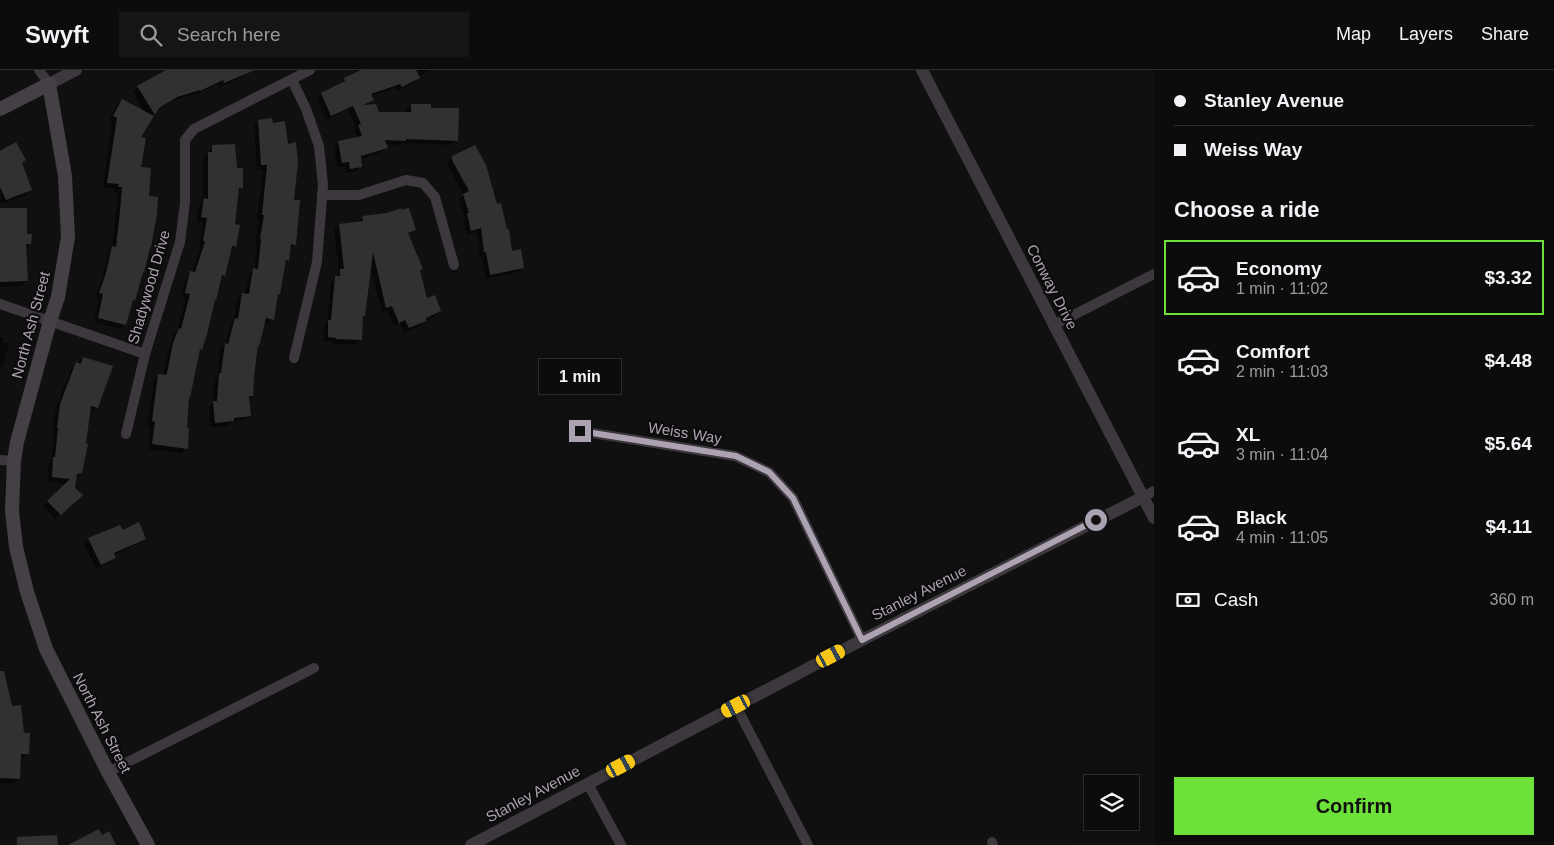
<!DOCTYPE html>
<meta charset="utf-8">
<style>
body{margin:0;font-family:Arial,sans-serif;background:#161516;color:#f1f3f6;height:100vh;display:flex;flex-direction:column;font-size:19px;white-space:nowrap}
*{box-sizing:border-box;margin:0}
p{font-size:16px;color:#9a9b9d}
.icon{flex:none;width:28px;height:28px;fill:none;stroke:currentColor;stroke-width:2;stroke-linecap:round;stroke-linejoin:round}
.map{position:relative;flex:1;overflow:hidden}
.details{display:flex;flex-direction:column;background:#0d0c0d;width:400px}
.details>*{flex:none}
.banner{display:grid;align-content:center;height:110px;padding:0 20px;background:#0d0c0d}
.controls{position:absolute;left:1084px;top:705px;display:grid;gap:10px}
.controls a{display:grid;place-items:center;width:55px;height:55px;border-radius:0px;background:#0d0c0d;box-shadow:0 5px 20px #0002,0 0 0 1px #2d2c2e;font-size:25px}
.end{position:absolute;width:22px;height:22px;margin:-11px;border:6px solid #ada2b1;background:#111;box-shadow:0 0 0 2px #111}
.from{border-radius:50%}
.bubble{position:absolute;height:35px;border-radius:0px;background:#0d0c0d;box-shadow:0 5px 20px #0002,0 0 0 1px #2d2c2e;font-size:16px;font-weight:800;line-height:35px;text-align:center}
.car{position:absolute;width:15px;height:30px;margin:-15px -8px;border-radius:6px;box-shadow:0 0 4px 1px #0007;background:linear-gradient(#f5c518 24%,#345 0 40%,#f5c518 0 76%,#345 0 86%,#f5c518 0)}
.banner b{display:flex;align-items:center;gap:18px;height:48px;font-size:19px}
.banner b+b{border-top:1px solid #2d2c2e}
.banner i{width:12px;height:12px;background:#f1f3f6}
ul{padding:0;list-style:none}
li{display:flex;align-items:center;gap:15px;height:75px;margin:0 10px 8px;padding:0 10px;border:2px solid transparent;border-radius:0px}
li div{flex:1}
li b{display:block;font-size:19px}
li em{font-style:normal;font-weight:800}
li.current{border-color:#6de139}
li>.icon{width:45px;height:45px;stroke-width:1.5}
h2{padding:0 20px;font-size:22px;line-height:60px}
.pay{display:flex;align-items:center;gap:12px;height:55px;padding:0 20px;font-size:19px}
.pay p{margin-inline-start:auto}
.button{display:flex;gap:10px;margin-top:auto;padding:10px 20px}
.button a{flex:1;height:58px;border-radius:0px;background:#6de139;color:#111;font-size:20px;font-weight:800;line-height:58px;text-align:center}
header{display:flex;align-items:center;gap:30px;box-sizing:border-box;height:70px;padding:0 25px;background:#0d0c0d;border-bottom:1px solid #2d2c2e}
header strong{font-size:24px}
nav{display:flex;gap:28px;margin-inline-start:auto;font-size:18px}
.search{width:350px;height:45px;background:#161516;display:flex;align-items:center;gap:12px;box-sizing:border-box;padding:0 18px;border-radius:0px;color:#9a9b9d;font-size:19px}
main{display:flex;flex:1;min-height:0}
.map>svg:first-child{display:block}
</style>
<header>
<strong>Swyft</strong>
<div class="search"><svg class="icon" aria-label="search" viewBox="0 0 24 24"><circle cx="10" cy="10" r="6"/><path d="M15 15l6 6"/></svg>Search here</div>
<nav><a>Map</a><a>Layers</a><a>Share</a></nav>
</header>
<main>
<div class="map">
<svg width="1154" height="775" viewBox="0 0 1154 775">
<rect width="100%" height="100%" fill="#111011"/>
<g fill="#0007">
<polygon points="170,0 253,0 238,9 219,17 218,14 195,25 195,24 171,31 156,41 139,68 139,98 134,230 131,233 125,254 121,259 94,252 99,229 95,228 102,209 108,182 112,178 118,122 114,122 115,119 103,117 112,53 109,51 117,35 122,30 146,44 133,22 138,17"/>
<polygon points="364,0 431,0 418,7 419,8 414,13 397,21 395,18 371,26 372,29 366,36 379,43 406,43 406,40 411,35 430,39 456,70 452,75 402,73 400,75 385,74 386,77 382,82 360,89 361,96 356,101 346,103 345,96 337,97 334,77 339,72 357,68 354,61 356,58 348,39 326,50 317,29 322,24 340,14 344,9"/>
<polygon points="259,51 293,131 294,174 289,179 288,191 284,194 279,223 276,226 272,249 268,254 264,253 258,275 256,277 252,326 248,330 249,345 245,350 233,351 228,356 210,357 209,337 213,333 215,309 217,307 220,279 225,274 231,254 234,251 237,229 242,224 245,225 249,204 254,199 257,174 255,174 259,149 257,149 263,99 257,99 254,56"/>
<polygon points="213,77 236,99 242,117 237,122 233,155 235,176 230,181 224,206 220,209 201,279 198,282 188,328 185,359 186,378 182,383 148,379 151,356 147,356 154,310 159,305 163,305 169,279 174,264 177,261 186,228 181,227 186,207 191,203 192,203 201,176 199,176 203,152 197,152 199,135 203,131 203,88"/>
<polygon points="0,83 21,94 30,120 25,125 1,134"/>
<polygon points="453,87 511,182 523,198 518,202 486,209 482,186 480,186 477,162 467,165 463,149 465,148 459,129 464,125 448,96 448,92"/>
<polygon points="0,139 26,165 30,174 25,179 26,211 22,216 0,217"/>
<polygon points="362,147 415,160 407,165 421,199 419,201 426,230 440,241 435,246 425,250 420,256 404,262 400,253 394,256 388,241 382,242 370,195 364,246 362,248 361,269 356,274 332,274 332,272 323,271 324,256 327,253 331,212 339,203 334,160 339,155 358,152"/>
<polygon points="0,267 4,268 2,273 9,274 3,295 0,298"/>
<polygon points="83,288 97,338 92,342 89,341 81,403 76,408 74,418 81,425 55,449 43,436 67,414 47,411 49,393 51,391 54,363 53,362 55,340 71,299"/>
<polygon points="122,461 145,469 140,473 114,485 115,488 110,493 96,499 84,474 89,469"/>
<polygon points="0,608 23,664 27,683 23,688 19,688 19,709 14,713 0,713"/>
</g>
<g fill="#333033">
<polygon points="166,0 255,0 224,13 223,10 200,21 200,20 177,27 159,38 155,45 137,16"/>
<polygon points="361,0 416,0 420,8 402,17 400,14 371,24 374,30 363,35 376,34 379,42 411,42 411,34 431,34 431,38 459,38 458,71 406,69 406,71 385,70 388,78 361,86 362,97 350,99 349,92 342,93 338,71 362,66 358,55 361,54 353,36 331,46 321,23 345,11 344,8"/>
<polygon points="122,29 154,46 141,67 146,68 141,97 151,98 149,126 158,127 157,144 151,177 150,177 144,203 143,202 135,231 133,230 126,255 98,248 103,224 99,223 106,203 112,176 116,177 120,141 122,117 118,117 119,114 107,113 117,48 113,46"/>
<polygon points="272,48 273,53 285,51 288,74 296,72 298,92 294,130 300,130 296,175 291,174 289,191 286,190 280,224 278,224 274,250 266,248 259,276 258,275 254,307 253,326 249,326 251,346 234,348 234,351 215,353 213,331 217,331 219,303 221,303 225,273 228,274 235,248 238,249 242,223 249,224 253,198 258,199 261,169 260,169 264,145 262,145 267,95 261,95 258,50"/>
<polygon points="16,72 26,90 22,93 32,120 6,130 0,117 0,81"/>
<polygon points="235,74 237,98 243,98 243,118 239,118 235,154 240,155 236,177 232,176 225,206 222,205 216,230 215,230 207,264 202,280 200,279 190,328 189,328 187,358 189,359 188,379 152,374 155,352 152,351 158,304 166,305 167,303 173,273 179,258 181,259 190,224 185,223 190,201 195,202 205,172 203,171 207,148 201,147 204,128 208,129 208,82 212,82 212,75"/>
<polygon points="475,75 486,95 497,134 501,133 507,159 509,159 512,181 521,179 524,198 490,205 486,182 484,182 481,158 471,161 467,143 469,143 463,124 469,121 452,90 452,86"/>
<polygon points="0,138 27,138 27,164 32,164 31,174 26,174 28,211 0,212"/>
<polygon points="401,138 401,140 409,138 416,160 408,163 423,199 420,200 427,228 435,225 441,241 426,248 426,251 409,258 405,250 399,253 392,236 386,238 373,182 365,246 363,246 362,270 336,269 336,268 328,267 328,250 331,250 335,206 340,206 340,199 344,199 339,154 363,151 362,146 387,143"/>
<polygon points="83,287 113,296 98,338 91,336 86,373 88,374 82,403 77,404 75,418 83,425 61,445 47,431 70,409 52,407 53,387 55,387 58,358 57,358 60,334 76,292 81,294"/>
<polygon points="139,452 146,469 114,483 116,488 101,495 88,468 120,455 123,460"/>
<polygon points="0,601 4,601 12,636 21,635 24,663 30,663 29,684 21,684 20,709 0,708"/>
<polygon points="99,759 102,765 109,761 116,775 68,775"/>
<polygon points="57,765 58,775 17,775 17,767"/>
</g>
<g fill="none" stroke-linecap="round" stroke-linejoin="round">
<g stroke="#3c383d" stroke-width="10">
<polyline points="39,0 49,14"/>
<polyline points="292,10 306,39 319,76 323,115 317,192 294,288"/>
<polyline points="322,125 359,125 406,110 423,113 435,127 454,195"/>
<polyline points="0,234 145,284"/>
<polyline points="1054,255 1154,204"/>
<polyline points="580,361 735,386 769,402 793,428 862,570"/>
<polyline points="126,364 145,284 180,172 185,132 185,70 194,59 310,0"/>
<polyline points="0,390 14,391"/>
<polyline points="1143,427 1154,421"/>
<polyline points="736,636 808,775"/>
<polyline points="108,702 314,598"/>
<polyline points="588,714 621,775"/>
<polyline points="992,772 993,775"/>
</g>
<g stroke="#3c383d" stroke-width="12">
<polyline points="922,0 1154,448"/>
<polyline points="49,14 76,0"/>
<polyline points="471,775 862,570 1143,427"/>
</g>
<polyline stroke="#444046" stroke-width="14" points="0,39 49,14 65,106 68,167 58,227 50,251 17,372 14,391 12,441 16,477 27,522 46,579 108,702 148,775"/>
</g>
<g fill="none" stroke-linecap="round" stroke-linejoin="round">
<polyline stroke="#ada2b1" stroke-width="6" points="580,361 736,386 769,402 793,428 862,570 1096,450"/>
</g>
<g text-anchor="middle" stroke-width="4.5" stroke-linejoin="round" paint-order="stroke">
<g font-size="15" fill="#ada2b1" stroke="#0c0b0c">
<text transform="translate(149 217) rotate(-74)" y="5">Shadywood Drive</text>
<text transform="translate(1052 217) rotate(63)" y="5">Conway Drive</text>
<text transform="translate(31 255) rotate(-75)" y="5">North Ash Street</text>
<text transform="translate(685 363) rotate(9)" y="5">Weiss Way</text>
<text transform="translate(919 523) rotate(-27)" y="5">Stanley Avenue</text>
<text transform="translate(102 653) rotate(63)" y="5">North Ash Street</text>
<text transform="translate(533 724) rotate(-28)" y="5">Stanley Avenue</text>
</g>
</g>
</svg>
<div class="controls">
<a><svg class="icon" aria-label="layers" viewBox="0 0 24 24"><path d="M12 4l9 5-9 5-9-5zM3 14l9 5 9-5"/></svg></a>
</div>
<i class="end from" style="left:1096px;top:450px"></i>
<i class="end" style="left:580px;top:361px"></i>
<div class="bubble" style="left:539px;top:289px;width:82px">1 min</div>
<i class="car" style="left:831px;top:586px;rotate:62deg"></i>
<i class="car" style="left:736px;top:636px;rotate:243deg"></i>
<i class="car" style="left:621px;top:696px;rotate:62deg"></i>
</div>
<section class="details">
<div class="banner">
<b><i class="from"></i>Stanley Avenue</b>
<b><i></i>Weiss Way</b>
</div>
<h2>Choose a ride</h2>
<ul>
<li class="current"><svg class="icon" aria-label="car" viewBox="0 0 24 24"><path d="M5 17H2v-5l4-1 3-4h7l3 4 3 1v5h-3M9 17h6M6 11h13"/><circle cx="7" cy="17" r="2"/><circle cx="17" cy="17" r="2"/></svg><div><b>Economy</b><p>1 min · 11:02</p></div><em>$3.32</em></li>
<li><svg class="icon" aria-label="car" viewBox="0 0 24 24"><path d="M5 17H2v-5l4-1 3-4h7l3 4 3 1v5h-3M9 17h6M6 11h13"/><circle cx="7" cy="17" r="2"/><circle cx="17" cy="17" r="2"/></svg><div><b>Comfort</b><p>2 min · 11:03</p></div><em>$4.48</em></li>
<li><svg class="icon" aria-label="car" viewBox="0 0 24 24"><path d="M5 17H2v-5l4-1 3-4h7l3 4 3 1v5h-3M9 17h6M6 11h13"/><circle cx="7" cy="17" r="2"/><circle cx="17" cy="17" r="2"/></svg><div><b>XL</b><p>3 min · 11:04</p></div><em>$5.64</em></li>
<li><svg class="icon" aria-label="car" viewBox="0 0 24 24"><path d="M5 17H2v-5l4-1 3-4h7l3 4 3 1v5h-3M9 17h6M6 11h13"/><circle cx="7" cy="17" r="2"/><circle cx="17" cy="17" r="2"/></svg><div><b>Black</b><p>4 min · 11:05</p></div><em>$4.11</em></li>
</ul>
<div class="pay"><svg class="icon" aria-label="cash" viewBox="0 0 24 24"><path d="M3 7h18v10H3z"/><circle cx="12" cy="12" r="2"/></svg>Cash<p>360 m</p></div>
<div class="button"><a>Confirm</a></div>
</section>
</main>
